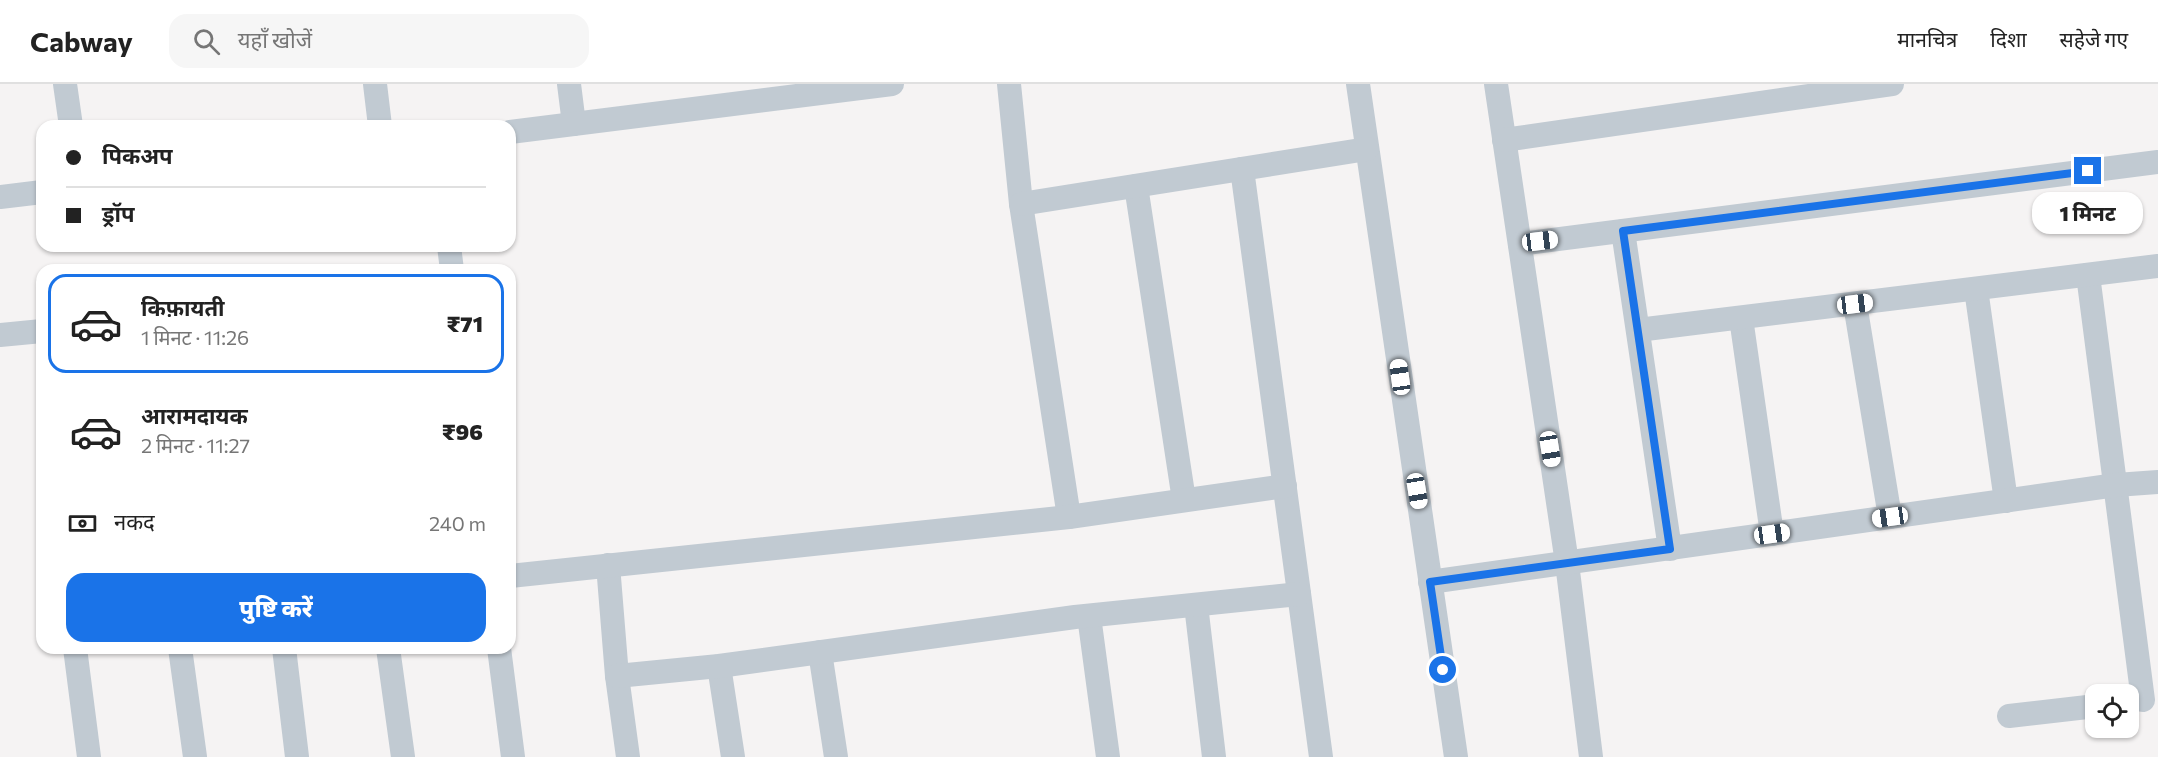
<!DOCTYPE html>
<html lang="hi">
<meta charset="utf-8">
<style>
body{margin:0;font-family:Commissioner,"Noto Sans Devanagari",sans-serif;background:#f6f6f6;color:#222;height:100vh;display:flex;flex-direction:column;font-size:22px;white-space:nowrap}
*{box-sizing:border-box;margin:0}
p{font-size:20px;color:#767676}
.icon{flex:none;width:33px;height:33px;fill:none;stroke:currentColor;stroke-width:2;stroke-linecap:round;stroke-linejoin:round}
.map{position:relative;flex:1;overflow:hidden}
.sheet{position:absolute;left:36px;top:180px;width:480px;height:390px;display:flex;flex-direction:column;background:#fff;border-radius:18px;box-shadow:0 2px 4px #0004}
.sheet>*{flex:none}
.top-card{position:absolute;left:36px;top:36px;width:480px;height:132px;border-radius:18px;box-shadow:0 2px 4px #0004;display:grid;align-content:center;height:132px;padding:0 30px;background:#fff}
.fabs{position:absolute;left:2085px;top:600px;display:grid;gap:12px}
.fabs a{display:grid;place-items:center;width:54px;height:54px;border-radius:12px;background:#fff;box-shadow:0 2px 4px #0004;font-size:30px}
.end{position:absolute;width:27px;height:27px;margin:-14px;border:8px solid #1a73e8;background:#fff;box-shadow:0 0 0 3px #fff}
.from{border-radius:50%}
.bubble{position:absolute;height:42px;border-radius:18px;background:#fff;box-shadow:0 2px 4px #0004;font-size:20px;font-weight:800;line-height:42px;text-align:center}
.car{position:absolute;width:18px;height:36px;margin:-18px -9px;border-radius:8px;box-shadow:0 0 4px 2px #0007;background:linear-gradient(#fff 24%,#345 0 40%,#fff 0 76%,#345 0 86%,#fff 0)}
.top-card b{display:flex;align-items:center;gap:21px;height:57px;font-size:22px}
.top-card b+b{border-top:2px solid #e0e0e0}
.top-card i{width:15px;height:15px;background:#222}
ul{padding:10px 0 0;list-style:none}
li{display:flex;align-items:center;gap:18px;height:99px;margin:0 12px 9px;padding:0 18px;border:3px solid transparent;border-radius:18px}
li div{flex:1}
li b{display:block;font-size:22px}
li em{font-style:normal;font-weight:800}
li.active{border-color:#1a73e8}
li>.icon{width:54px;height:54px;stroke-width:1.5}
.pay{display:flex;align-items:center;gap:15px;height:66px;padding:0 30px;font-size:22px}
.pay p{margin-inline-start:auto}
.action{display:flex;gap:12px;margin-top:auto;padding:12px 30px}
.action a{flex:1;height:69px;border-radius:18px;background:#1a73e8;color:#fff;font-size:24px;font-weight:800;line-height:69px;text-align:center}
header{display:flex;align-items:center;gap:36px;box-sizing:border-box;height:84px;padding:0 30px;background:#fff;border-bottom:2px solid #e0e0e0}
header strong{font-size:28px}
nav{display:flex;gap:33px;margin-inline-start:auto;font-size:21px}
.search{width:420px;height:54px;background:#f6f6f6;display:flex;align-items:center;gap:15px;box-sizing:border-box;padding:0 21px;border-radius:18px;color:#767676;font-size:22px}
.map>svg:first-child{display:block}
</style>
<header>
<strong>Cabway</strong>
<div class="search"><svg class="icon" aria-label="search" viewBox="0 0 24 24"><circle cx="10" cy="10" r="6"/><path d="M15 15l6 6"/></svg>यहाँ खोजें</div>
<nav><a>मानचित्र</a><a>दिशा</a><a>सहेजे गए</a></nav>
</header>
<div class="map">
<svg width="2158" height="673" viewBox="0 0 2158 673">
<rect width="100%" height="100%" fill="#f5f3f3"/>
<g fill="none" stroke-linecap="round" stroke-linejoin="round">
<g stroke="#c1cad2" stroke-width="24">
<polyline points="65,0 71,42"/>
<polyline points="375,0 380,42"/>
<polyline points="569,0 574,40"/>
<polyline points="1009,0 1021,120 1069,433"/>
<polyline points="1358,0 1456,673"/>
<polyline points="1496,0 1567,479 1591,673"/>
<polyline points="510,48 892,0"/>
<polyline points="1504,56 1892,0"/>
<polyline points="1242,85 1321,673"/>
<polyline points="1136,102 1184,416"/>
<polyline points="0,113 42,108"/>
<polyline points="1021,120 1367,65"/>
<polyline points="1623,147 1670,465"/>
<polyline points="1520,160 2158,78"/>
<polyline points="449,162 452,186"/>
<polyline points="2088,191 2143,616"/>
<polyline points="1976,205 2006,417"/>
<polyline points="1855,220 1890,433"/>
<polyline points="1741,234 1772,450"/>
<polyline points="1638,246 2158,182"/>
<polyline points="0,251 42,247"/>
<polyline points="608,481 617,592 628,673"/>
<polyline points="510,492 1069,433 1285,402"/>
<polyline points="1430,498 2116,401 2158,398"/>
<polyline points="1196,521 1214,673"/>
<polyline points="1089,532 1108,673"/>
<polyline points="75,564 89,673"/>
<polyline points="180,564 195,673"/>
<polyline points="284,564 297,673"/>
<polyline points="388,564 403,673"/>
<polyline points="499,564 513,673"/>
<polyline points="820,568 836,673"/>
<polyline points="719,582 733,673"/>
<polyline points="617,592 719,582 1075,533 1299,510"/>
<polyline points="2009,632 2096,622"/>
</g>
</g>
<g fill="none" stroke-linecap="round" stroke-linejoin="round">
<polyline stroke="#1a73e8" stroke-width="8" points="1443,586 1430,498 1670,465 1623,147 2088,87"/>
</g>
</svg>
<div class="fabs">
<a><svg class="icon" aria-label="locate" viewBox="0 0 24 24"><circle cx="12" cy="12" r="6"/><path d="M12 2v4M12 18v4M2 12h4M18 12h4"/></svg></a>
</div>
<i class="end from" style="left:1443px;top:586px"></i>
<i class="end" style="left:2088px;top:87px"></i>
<div class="bubble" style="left:2032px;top:108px;width:111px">1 मिनट</div>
<i class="car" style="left:1540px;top:157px;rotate:83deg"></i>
<i class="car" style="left:1855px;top:220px;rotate:83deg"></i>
<i class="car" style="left:1400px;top:293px;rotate:352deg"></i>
<i class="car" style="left:1550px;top:365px;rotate:171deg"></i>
<i class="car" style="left:1417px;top:407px;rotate:171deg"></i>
<i class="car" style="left:1890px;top:433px;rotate:262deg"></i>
<i class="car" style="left:1772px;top:450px;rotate:82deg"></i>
<div class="top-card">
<b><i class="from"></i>पिकअप</b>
<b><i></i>ड्रॉप</b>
</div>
<section class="sheet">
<ul>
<li class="active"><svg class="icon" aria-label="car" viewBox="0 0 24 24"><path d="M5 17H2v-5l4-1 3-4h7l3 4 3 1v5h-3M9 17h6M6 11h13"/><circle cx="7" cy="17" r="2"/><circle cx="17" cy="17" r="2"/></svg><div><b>किफ़ायती</b><p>1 मिनट · 11:26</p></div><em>₹71</em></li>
<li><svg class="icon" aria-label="car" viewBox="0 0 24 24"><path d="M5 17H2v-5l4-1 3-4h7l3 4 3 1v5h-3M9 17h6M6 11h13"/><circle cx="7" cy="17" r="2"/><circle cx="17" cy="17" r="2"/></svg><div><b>आरामदायक</b><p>2 मिनट · 11:27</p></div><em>₹96</em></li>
</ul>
<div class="pay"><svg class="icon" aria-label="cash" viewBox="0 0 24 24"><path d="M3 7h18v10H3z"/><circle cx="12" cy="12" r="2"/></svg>नकद<p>240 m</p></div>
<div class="action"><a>पुष्टि करें</a></div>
</section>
</div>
